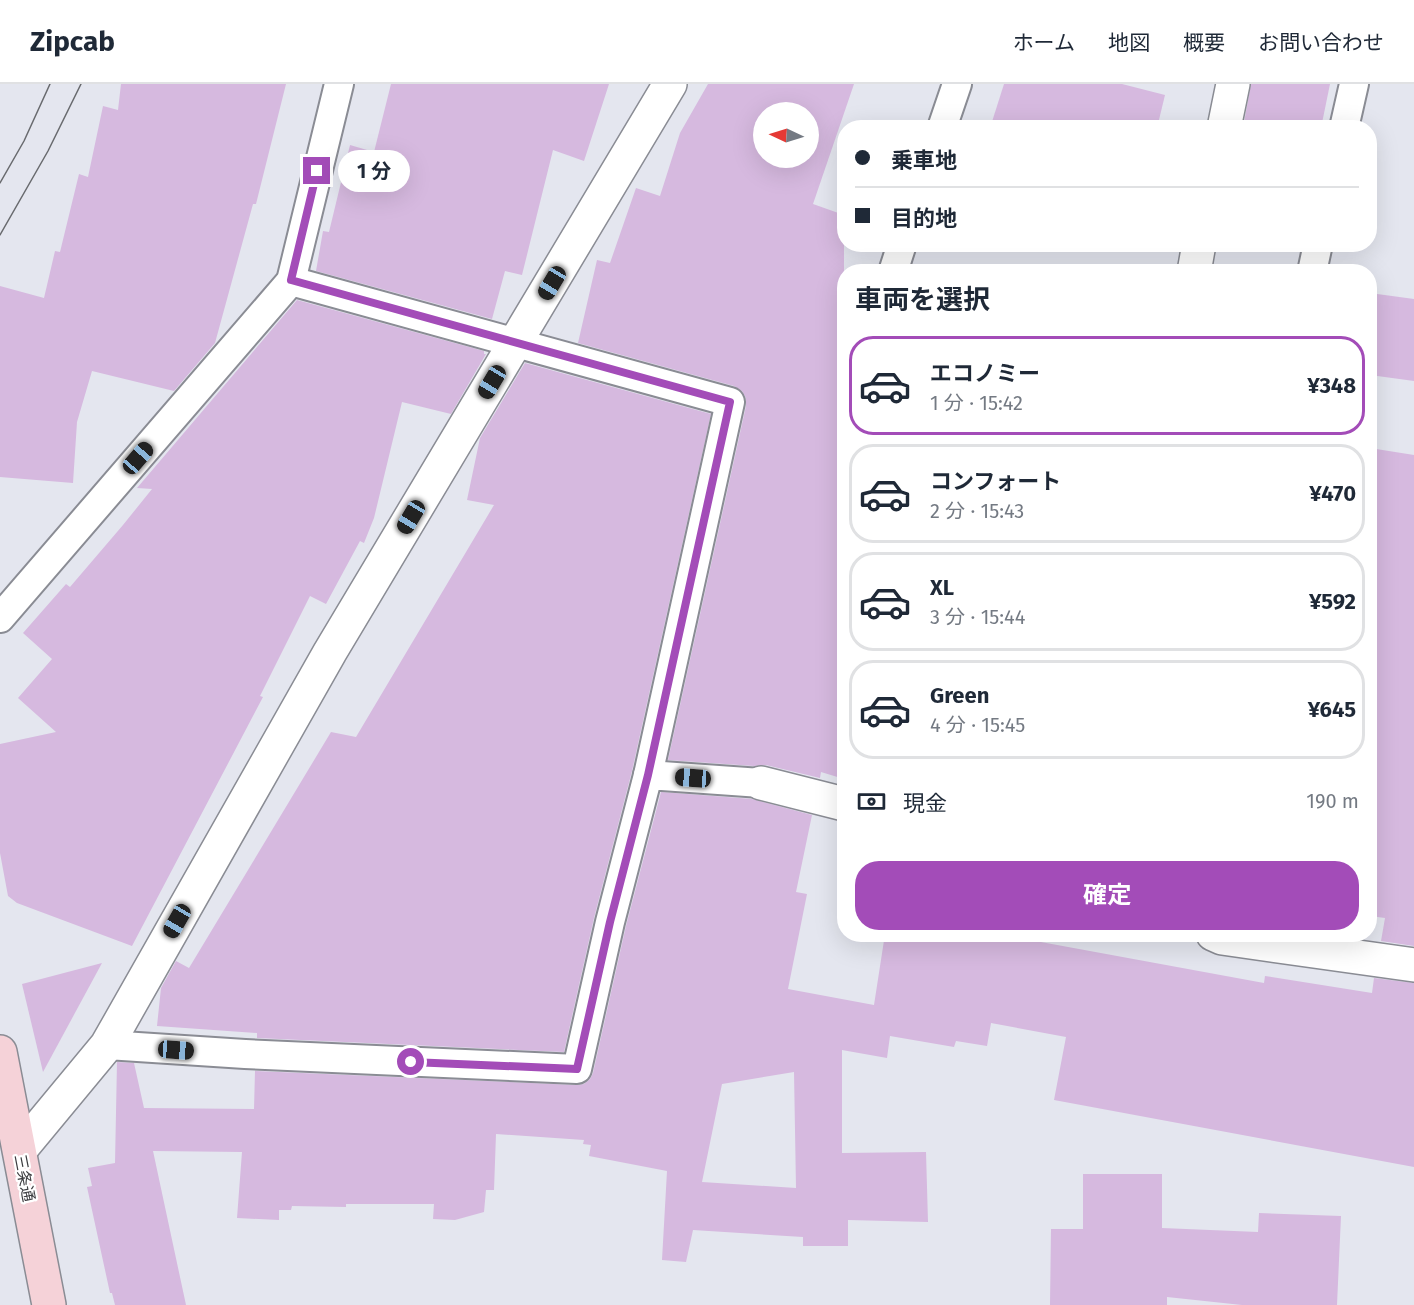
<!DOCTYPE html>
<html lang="ja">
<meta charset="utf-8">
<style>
body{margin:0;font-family:"Fira Sans","Noto Sans JP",sans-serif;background:#f2f2f3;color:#1f2937;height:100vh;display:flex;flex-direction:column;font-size:22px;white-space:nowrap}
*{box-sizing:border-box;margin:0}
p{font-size:20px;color:#747a83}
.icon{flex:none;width:33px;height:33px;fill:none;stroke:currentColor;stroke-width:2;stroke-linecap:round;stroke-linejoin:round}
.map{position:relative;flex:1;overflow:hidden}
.drawer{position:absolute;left:837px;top:180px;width:540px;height:678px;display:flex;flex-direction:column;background:#fff;border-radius:24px;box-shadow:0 6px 24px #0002}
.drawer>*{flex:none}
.hud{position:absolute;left:837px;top:36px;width:540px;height:132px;border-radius:24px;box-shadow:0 6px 24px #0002;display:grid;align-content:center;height:132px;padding:0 18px;background:#fff}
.needle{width:39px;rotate:274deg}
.controls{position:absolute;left:753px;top:18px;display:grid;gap:12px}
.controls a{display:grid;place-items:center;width:66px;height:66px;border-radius:50%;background:#fff;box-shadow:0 6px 24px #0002;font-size:30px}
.end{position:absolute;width:27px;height:27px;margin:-14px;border:8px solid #a34cb8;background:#fff;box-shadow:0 0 0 3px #fff}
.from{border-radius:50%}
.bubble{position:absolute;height:42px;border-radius:21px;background:#fff;box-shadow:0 6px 24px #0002;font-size:20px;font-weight:700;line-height:42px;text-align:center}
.car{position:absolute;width:18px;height:36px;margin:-18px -9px;border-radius:8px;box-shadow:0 0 4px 2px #0007;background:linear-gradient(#222 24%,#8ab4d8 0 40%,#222 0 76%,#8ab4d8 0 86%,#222 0)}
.hud b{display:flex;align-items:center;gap:21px;height:57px;font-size:22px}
.hud b+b{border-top:2px solid #e0e1e3}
.hud i{width:15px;height:15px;background:#1f2937}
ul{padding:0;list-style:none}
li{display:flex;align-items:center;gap:18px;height:99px;margin:0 12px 9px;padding:0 6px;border:3px solid #e0e1e3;border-radius:24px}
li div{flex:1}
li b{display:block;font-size:22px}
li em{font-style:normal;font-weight:700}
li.active{border-color:#a34cb8}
li>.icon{width:54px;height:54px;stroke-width:1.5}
h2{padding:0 18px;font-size:27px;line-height:72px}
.pay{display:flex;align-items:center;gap:15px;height:66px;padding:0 18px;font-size:22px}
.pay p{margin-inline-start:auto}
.cta{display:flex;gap:12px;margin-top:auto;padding:12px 18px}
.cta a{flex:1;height:69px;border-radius:24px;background:#a34cb8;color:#fff;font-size:24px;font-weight:700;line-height:69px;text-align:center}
header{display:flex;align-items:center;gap:36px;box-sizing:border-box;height:84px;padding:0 30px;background:#fff;border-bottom:2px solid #e0e1e3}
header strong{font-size:28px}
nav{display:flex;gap:33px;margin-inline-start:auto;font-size:21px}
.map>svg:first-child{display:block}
</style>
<header>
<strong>Zipcab</strong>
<nav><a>ホーム</a><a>地図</a><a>概要</a><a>お問い合わせ</a></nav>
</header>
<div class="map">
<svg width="1414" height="1221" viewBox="0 0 1414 1221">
<rect width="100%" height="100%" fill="#e4e6ef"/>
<g fill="#d6b9df" fill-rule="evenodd">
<polygon points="121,0 286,0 256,120 253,120 215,259 174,307 92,287 77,338 73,399 0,393 0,202 44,214 55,167 60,168 79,90 88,93 103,22 118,26"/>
<polygon points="391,0 609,0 584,77 553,66 522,191 505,187 492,235 316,187 323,147 329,148 350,61 374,68"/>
<path d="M708 0H854L813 120 844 131V695L821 688 820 694 766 681 754 682 668 676 746 322V314L742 307 734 302 578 259 597 176 610 179 636 104 660 112 680 49ZM764 28H808V74H764Z"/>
<polygon points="1004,0 1122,0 1165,11 1157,44 990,44"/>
<polygon points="1251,0 1330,0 1321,44 1243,44"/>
<polygon points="1370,209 1414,215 1414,297 1370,291"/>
<polygon points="297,216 484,267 484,270 486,270 451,330 402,318 374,434 364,459 360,457 326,520 310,512 260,612 263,613 132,862 17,819 8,812 0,769 0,660 56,648 18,614 52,575 23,549 66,500 70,503 123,441 152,405 137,404"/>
<polygon points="525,279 711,330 632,687 594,834 564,968 257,954 257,949 157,942 161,904 176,877 189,884 331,648 356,653 494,421 467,416 480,354"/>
<polygon points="1370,364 1414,371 1414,862 1381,857 1385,834 1370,832"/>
<path d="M661 708 752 715 812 731 796 808 807 810 788 905 874 921 885 850H1031L1030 856 1264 899 1265 892 1372 909 1374 894 1414 899V1083L1054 1016 1066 953 991 939 987 962 956 957 954 963 890 952 887 974 842 966V1069L926 1068 928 1138 848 1136V1162H803V1153L693 1146 686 1178 662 1176 667 1087 589 1072 591 1061 583 1060 584 1056 496 1050 494 1106H486L484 1128 455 1136 433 1135 434 1120H346V1123L292 1122 291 1126H279V1136L237 1134 242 1068 153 1067 186 1221H115L112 1209H110L87 1103 92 1102 88 1084 115 1079 117 978 134 979 144 1024 254 1025 255 987 576 1001 584 1000 590 995 593 989 626 842ZM794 988 796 1104 702 1098 722 1000Z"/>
<polygon points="102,879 43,988 22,900"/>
<polygon points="1083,1090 1162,1090 1162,1144 1258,1148 1259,1129 1341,1132 1337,1221 1242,1221 1167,1213 1167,1221 1050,1221 1051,1145 1083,1145"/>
</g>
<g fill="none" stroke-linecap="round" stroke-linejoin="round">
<g stroke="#8a8c94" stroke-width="32">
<g id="lane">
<polyline points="942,44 957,0"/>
<polyline points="1344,44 1354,0"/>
<polyline points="893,188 902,160"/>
<polyline points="1312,188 1318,160"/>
<polyline points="291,197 730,318 648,691"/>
<polyline points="0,534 291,197 339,0"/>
<polyline points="107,961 245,970 577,985 610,838 648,691 761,699"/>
</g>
</g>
<g stroke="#8a8c94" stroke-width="36">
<g id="street">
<polyline points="1224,44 1233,0"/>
<polyline points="1194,188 1199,160"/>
<polyline points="761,699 844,720"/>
<polyline points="1213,850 1222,854 1414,881"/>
<polyline points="20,1066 107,961 330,568 670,0"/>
</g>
</g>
<g stroke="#8a8c94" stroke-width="36">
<polyline id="secondary" points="0,968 49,1221"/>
</g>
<use href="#lane" stroke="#fff" stroke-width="28"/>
<use href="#street" stroke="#fff" stroke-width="33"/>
<use href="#secondary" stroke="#f5d2d8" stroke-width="33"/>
<g stroke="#686a6e" stroke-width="1.5">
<polyline points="0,99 24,57 50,0"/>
<polyline points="0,151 48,67 81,0"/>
</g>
</g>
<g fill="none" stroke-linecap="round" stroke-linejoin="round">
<polyline stroke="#a34cb8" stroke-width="8" points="317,87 291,196 730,318 648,691 610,838 577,985 411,978"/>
</g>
<g text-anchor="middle" stroke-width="4.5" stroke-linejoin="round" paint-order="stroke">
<g font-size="16" fill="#3c3d40" stroke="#fff">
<text transform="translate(25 1094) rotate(79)" y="6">三条通</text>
</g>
</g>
</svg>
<div class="controls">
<a><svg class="needle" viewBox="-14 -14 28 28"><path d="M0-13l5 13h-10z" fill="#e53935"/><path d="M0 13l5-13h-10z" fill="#747a83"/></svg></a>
</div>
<i class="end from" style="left:411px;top:978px"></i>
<i class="end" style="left:317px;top:87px"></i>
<div class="bubble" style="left:338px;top:66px;width:72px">1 分</div>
<i class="car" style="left:552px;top:199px;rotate:211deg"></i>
<i class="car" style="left:492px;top:298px;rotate:211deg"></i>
<i class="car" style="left:138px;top:374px;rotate:41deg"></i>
<i class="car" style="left:411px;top:433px;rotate:211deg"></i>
<i class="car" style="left:693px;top:694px;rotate:274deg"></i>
<i class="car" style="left:177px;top:837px;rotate:210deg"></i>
<i class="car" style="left:176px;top:966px;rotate:94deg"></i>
<div class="hud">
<b><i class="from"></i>乗車地</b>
<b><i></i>目的地</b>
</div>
<section class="drawer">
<h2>車両を選択</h2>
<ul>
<li class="active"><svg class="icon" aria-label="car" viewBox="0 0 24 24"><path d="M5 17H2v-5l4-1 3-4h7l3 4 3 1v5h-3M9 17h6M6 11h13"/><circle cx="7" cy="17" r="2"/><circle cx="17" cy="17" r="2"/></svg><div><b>エコノミー</b><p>1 分 · 15:42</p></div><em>¥348</em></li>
<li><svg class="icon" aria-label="car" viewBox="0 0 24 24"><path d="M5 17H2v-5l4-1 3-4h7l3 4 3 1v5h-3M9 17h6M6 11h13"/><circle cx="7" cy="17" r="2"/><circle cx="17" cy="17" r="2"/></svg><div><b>コンフォート</b><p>2 分 · 15:43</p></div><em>¥470</em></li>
<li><svg class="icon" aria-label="car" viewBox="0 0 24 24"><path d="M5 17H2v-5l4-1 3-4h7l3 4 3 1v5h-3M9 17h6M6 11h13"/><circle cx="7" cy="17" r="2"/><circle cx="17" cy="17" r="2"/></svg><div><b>XL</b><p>3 分 · 15:44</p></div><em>¥592</em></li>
<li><svg class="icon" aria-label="car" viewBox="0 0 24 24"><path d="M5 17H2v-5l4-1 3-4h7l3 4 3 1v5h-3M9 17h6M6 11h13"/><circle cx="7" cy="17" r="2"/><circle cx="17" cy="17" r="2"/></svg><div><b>Green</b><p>4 分 · 15:45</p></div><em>¥645</em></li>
</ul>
<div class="pay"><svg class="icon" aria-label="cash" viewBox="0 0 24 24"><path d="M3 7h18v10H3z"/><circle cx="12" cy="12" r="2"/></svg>現金<p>190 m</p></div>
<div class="cta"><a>確定</a></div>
</section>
</div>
